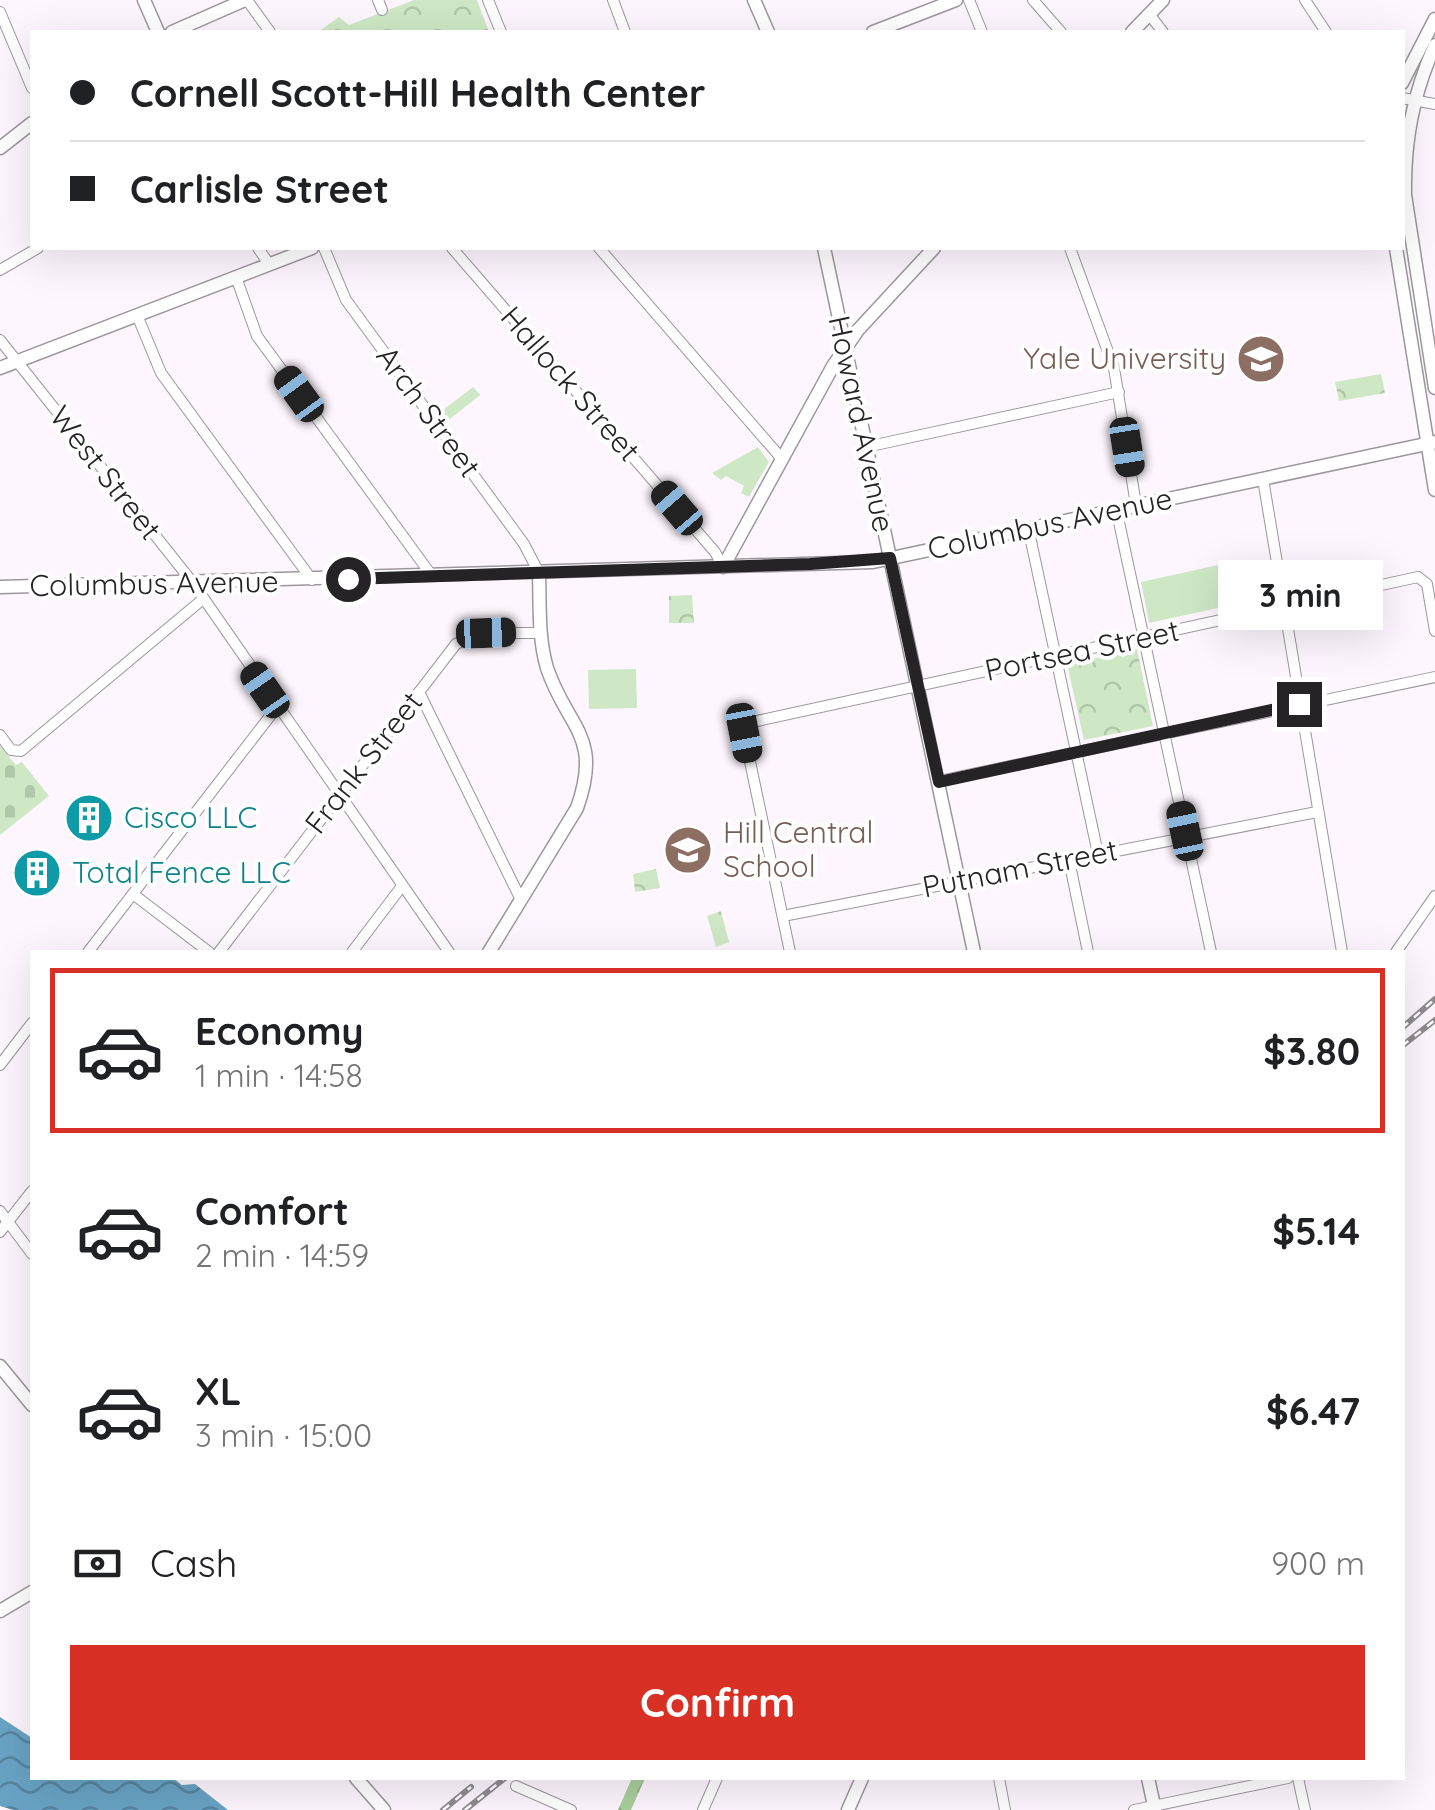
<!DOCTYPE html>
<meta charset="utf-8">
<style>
body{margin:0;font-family:Quicksand,sans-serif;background:#f2f2f2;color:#202124;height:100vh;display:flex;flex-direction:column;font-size:38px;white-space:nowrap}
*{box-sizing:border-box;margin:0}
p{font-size:32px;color:#757577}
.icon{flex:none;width:55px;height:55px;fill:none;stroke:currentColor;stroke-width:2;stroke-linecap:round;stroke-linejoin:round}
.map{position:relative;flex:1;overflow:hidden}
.panel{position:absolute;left:30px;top:950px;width:1375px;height:830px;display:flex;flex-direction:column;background:#fff;border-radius:0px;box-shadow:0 10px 40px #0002}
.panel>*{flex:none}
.hud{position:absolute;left:30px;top:30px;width:1375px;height:220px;border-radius:0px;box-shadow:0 10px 40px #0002;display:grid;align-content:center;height:220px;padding:0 40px;background:#fff}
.end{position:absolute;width:45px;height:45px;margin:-22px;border:12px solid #252325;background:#fff;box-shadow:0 0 0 5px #fff}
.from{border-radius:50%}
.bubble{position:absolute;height:70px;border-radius:0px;background:#fff;box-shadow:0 10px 40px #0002;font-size:32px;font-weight:700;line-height:70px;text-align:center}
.car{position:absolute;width:30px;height:60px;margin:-30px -15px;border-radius:12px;box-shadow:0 0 8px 2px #0007;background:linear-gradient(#222 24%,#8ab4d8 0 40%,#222 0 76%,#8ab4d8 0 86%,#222 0)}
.hud b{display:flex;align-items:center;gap:35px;height:95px;font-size:38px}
.hud b+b{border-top:2px solid #e0e0e0}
.hud i{width:25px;height:25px;background:#202124}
ul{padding:18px 0 0;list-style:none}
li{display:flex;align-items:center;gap:30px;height:165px;margin:0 20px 15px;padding:0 20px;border:5px solid transparent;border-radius:0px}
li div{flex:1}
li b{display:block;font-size:38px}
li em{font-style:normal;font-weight:700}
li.active{border-color:#d93025}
li>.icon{width:90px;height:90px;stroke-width:1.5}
.pay{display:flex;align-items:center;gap:25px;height:110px;padding:0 40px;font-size:38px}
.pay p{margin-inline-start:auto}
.primary-button{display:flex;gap:20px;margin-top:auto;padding:20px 40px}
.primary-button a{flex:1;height:115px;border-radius:0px;background:#d93025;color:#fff;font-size:40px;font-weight:700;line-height:115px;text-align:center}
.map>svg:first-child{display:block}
</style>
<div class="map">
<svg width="1435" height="1810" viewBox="0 0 1435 1810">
<defs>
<pattern id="forest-firs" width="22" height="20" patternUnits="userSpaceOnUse" patternTransform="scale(2.5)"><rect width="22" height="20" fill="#a9ce9d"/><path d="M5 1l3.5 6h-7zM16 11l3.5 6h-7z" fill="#91b187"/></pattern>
<pattern id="cemetery-stones" width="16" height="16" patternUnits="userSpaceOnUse" patternTransform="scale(2.5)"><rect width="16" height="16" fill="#cee8c5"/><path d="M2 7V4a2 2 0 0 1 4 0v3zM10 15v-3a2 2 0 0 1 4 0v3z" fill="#b1c7a9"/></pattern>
<pattern id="park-crowns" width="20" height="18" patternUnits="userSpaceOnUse" patternTransform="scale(2.5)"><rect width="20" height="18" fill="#cee8c5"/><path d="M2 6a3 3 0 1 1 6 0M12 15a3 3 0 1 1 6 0" fill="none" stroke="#b1c7a9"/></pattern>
<pattern id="water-waves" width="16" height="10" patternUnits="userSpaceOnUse" patternTransform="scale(2.5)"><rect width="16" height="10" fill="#69a3c4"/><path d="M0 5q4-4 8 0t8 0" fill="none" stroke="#56849f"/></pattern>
</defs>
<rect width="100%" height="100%" fill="#fef6fe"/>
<g fill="#cee8c5">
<polygon points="758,447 769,462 749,497 741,493 744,486 726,476 721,480 712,473"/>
<polygon points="1223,564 1232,605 1149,623 1141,582"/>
<polygon points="1264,570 1269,593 1235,600 1230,577"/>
<polygon points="636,669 637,708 589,709 588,670"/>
</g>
<polygon fill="url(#forest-firs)" points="632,1778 645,1778 631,1810 618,1810"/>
<polygon fill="url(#cemetery-stones)" points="0,746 16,765 22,762 49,796 0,835"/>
<g fill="url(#park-crowns)">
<polygon points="414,0 477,0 489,32 318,32 339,17 349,25"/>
<polygon points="1381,374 1385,393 1339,401 1335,382"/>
<polygon points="473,387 480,395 446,422 439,413"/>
<polygon points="692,595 694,623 669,623 669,596"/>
<polygon points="1137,649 1153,726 1084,740 1067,664"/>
<polygon points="656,869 660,888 635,892 633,874"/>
<polygon points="721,911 729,942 716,947 707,916"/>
</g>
<polygon fill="url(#water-waves)" points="0,1717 32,1738 32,1778 173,1778 182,1785 195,1784 228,1810 13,1810 0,1806"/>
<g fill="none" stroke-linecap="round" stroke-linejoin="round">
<g stroke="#9d969d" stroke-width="12">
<g id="minor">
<polyline points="247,0 270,32"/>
<polyline points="378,0 382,10"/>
<polyline points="488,0 501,32"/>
<polyline points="613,0 625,32"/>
<polyline points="969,0 982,32"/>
<polyline points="1033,0 1061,32"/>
<polyline points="1305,0 1326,32"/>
<polyline points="0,12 32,88"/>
<polyline points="1149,14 1163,32"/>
<polyline points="1402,98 1435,104"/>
<polyline points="258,248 269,264"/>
<polyline points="324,248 346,300 524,544 539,573"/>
<polyline points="452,248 715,552 723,567"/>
<polyline points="599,248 782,459"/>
<polyline points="1070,248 1114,368 1136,505"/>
<polyline points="0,270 38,248"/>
<polyline points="236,277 257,336 432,576"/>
<polyline points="137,315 161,373 312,580"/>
<polyline points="0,340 193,583 449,952"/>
<polyline points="866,447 1119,392"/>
<polyline points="1263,479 1342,952"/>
<polyline points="1116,508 1211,952"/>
<polyline points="1028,527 1098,854"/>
<polyline points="419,692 521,900"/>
<polyline points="0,735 11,750 21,751 203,599"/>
<polyline points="939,781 1435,677"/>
<polyline points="1069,860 1088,952"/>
<polyline points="133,894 209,952"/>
<polyline points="783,916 1317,812"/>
<polyline points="88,952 277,707"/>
<polyline points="219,952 456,644 479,633 541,633"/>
<polyline points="352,952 402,886"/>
<polyline points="790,952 744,733 748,723 1418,577 1427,584 1435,631"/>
<polyline points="1396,952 1435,896"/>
<polyline points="0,1065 32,1023"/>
<polyline points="0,1211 32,1254"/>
<polyline points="0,1232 32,1191"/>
<polyline points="999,1778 1005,1810"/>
<polyline points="1298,1778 1305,1810"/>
<polyline points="516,1786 571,1810"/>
<polyline points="703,1810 717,1778"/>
<polyline points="1134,1810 1288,1778"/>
</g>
</g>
<g stroke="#9d969d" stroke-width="15">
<g id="major">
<polyline points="144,0 158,32"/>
<polyline points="754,0 768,32"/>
<polyline points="172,32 245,0"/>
<polyline points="873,32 956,0"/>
<polyline points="1132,32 1163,0"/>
<path d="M1435 45C1413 94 1404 141 1405 195L1435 388"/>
<polyline points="1402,83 1435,19"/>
<polyline points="0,148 32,123"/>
<polyline points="824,248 974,952"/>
<polyline points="1396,248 1435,490"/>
<polyline points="0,368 312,248"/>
<polyline points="723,567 833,366 858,330 934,248"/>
<polyline points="0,587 873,562 1435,442"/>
<path d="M489 952 577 808C603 735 567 728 547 668 538 638 540 604 539 573"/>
<polyline points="0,1366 32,1405"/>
<polyline points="0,1611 32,1592"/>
<polyline points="356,1778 384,1810"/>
<polyline points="1148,1778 1155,1810"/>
<polyline points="848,1810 862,1778"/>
</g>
</g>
<use href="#minor" stroke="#fff" stroke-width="10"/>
<use href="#major" stroke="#fff" stroke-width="12"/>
<g stroke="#8f8b8f" stroke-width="6">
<g id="rail">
<polyline points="1402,1028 1435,999"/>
<polyline points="1402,1046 1435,1020"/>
<polyline points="443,1810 471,1787"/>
<polyline points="465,1810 505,1778"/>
</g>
</g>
<use href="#rail" stroke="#fff" stroke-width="2.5" stroke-dasharray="8" stroke-linecap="butt"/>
</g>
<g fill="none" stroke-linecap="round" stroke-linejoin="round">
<polyline stroke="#252325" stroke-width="12" points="348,579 810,564 890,558 939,782 1299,704"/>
</g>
<defs>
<g id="university-disc" transform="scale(2.5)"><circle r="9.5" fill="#8d6e63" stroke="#fff"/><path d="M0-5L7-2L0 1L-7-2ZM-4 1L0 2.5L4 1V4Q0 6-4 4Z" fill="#fff"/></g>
<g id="building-disc" transform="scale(2.5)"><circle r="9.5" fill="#0f9aa8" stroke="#fff"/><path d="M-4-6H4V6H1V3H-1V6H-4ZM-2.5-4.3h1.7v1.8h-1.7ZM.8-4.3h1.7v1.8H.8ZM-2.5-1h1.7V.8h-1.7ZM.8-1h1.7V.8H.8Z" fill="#fff"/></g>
<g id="school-disc" transform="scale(2.5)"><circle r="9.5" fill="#8d6e63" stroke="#fff"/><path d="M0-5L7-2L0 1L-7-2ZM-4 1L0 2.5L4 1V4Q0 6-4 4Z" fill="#fff"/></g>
</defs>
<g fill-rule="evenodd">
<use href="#university-disc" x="1261" y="359"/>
<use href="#building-disc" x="89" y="818"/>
<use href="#school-disc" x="688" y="850"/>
<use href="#building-disc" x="37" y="873"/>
</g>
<g text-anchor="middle" stroke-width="8" stroke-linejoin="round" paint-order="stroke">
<g font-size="30" fill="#785e54" stroke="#fff" text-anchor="end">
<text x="1226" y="369">Yale University</text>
<text x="723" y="843" text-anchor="start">Hill Central<tspan x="723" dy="34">School</tspan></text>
</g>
<g font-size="30" fill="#252325" stroke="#fff">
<text transform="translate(570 384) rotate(49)" y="10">Hallock Street</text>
<text transform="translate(428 412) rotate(54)" y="10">Arch Street</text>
<text transform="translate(861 424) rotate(78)" y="10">Howard Avenue</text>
<text transform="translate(105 473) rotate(52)" y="10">West Street</text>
<text transform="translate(1050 524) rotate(-12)" y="10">Columbus Avenue</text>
<text transform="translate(154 584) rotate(-1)" y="10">Columbus Avenue</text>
<text transform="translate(1082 651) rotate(-12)" y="10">Portsea Street</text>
<text transform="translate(364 763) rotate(-52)" y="10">Frank Street</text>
<text transform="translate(1020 869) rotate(-11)" y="10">Putnam Street</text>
</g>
<g font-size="30" fill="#0d838f" stroke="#fff" text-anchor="start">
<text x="124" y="828">Cisco LLC</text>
<text x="72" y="883">Total Fence LLC</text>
</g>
</g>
</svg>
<i class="end from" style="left:348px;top:579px"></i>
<i class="end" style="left:1299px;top:704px"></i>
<div class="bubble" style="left:1218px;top:560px;width:165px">3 min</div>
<i class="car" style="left:299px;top:394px;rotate:324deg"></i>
<i class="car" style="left:1127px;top:447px;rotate:171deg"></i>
<i class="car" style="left:677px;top:508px;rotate:319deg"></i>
<i class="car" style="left:486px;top:633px;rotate:88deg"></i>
<i class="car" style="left:265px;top:690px;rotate:325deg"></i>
<i class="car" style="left:744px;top:733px;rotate:169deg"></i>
<i class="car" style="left:1185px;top:831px;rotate:348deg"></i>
<div class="hud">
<b><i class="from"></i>Cornell Scott-Hill Health Center</b>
<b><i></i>Carlisle Street</b>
</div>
<section class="panel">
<ul>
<li class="active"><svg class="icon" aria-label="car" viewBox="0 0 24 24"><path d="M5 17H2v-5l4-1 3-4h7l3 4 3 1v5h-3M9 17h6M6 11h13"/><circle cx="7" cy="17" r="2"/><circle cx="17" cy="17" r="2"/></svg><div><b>Economy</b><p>1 min · 14:58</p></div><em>$3.80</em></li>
<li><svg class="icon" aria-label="car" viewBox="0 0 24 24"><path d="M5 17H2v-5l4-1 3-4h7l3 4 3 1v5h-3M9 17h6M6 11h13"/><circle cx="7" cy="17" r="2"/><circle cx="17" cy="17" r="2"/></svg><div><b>Comfort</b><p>2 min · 14:59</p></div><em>$5.14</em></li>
<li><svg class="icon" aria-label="car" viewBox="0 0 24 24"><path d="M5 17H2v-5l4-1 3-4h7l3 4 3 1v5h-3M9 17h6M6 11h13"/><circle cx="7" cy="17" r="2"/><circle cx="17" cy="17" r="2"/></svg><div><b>XL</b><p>3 min · 15:00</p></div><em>$6.47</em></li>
</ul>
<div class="pay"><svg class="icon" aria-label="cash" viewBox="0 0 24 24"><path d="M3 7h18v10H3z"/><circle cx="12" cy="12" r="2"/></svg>Cash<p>900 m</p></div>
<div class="primary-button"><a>Confirm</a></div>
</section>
</div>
